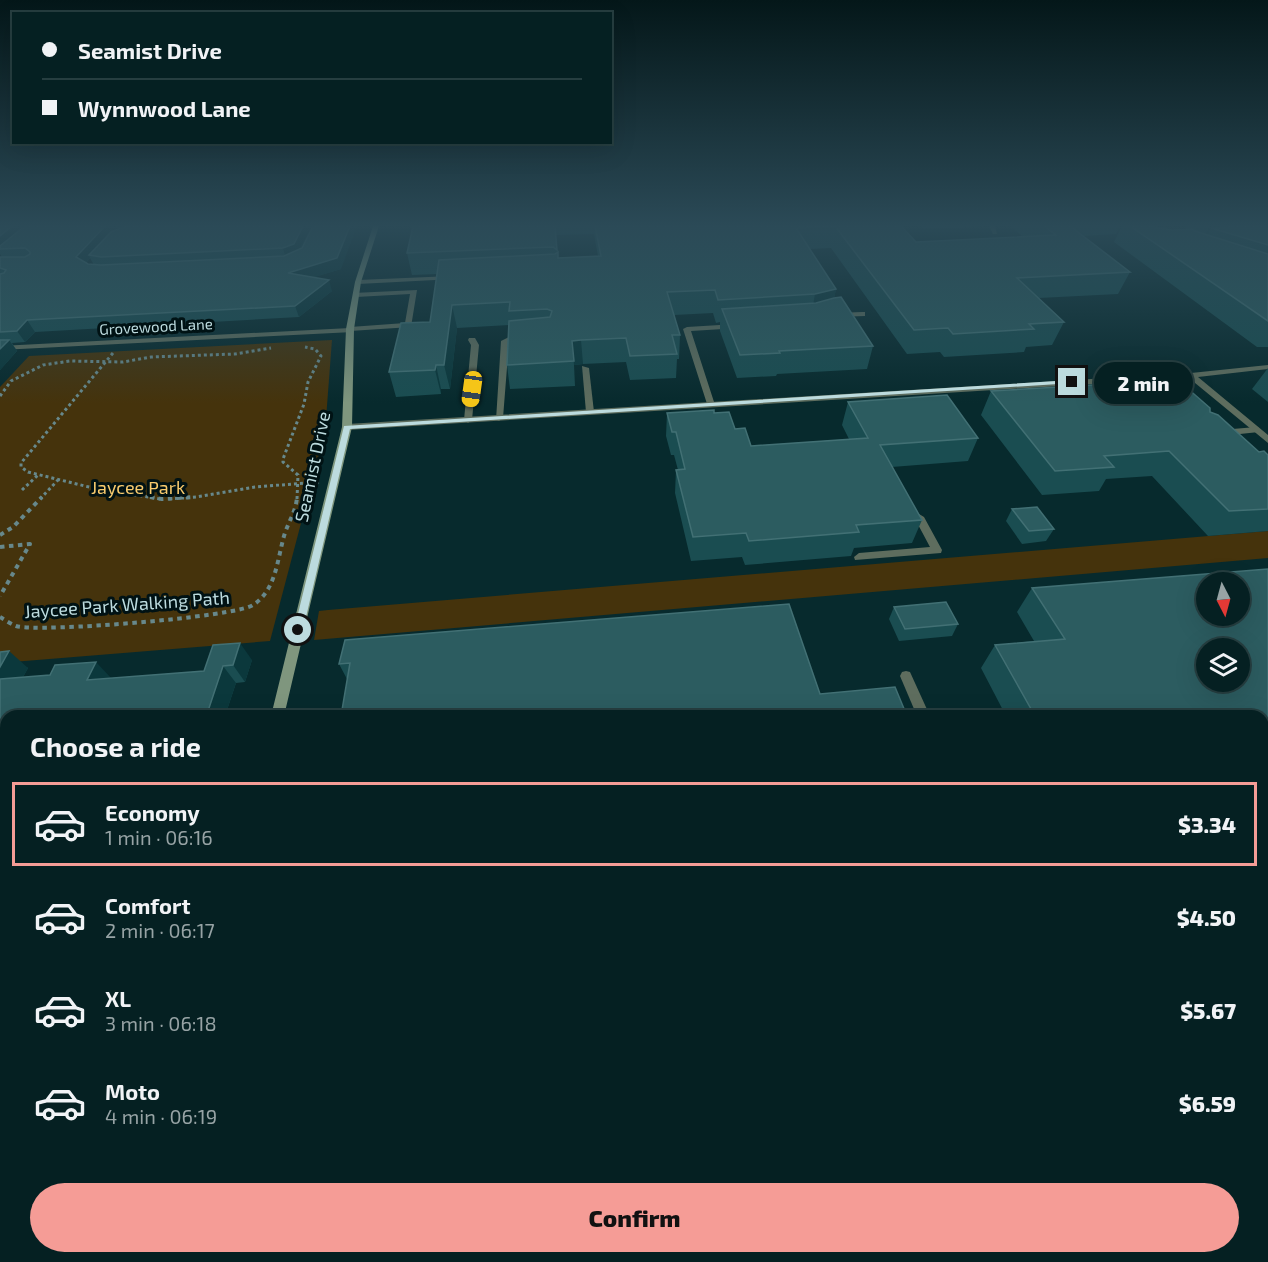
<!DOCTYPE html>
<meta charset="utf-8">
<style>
body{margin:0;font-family:"Exo 2",sans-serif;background:#132d2f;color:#f1f3f6;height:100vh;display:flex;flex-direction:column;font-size:22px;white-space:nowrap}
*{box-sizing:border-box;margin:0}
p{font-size:20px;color:#97a3a5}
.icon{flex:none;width:33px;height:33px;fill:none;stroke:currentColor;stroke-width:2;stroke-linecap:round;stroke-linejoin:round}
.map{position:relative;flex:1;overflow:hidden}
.panel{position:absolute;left:0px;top:710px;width:1269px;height:554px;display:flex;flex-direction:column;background:#052022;border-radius:18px 18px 0 0;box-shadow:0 6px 24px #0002,0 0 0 2px #263e40}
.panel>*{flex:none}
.guide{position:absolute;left:12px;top:12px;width:600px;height:132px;border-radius:0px;box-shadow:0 6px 24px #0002,0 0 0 2px #263e40;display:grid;align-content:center;height:132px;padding:0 30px;background:#052022}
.needle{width:39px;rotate:174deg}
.buttons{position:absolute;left:1196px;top:572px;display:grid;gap:12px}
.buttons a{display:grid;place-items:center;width:54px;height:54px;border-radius:50%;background:#052022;box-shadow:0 6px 24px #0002,0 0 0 2px #263e40;font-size:30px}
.end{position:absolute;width:27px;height:27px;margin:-14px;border:8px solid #bcdbde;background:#111;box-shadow:0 0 0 3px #111}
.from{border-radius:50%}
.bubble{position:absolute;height:42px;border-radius:21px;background:#052022;box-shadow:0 6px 24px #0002,0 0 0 2px #263e40;font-size:20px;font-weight:800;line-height:42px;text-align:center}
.car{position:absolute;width:18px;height:36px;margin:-18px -9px;border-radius:8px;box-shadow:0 0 4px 2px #0007;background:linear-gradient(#f5c518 24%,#345 0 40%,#f5c518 0 76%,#345 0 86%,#f5c518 0)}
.guide b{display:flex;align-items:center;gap:21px;height:57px;font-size:22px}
.guide b+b{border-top:2px solid #263e40}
.guide i{width:15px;height:15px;background:#f1f3f6}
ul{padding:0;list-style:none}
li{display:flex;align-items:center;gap:18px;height:84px;margin:0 12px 9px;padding:0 18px;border:3px solid transparent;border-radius:0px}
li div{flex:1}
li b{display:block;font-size:22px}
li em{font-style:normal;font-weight:800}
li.active{border-color:#f59c96}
li>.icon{width:54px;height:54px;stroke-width:1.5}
h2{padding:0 30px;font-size:27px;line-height:72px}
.action{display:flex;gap:12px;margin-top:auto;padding:12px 30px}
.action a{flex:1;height:69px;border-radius:36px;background:#f59c96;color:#111;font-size:24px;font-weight:800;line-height:69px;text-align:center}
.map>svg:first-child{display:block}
</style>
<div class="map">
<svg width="1268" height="1262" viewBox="0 0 1268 1262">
<rect width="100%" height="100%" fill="#072a2d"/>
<g fill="#45330c">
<polygon points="332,340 325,432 270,641 0,663 0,387 29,356"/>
<polygon points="1268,531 1268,558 314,640 319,611 328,610"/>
</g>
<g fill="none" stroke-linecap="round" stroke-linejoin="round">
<g stroke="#67888b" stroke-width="3" stroke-dasharray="3 3" stroke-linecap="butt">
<polyline points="113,353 21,463 21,467 28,472 93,488 160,499"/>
<polyline points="0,396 11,381 43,365 70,361 123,362 151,357 235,354 271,348"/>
<polyline points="22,490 38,475"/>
<polyline points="40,499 58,480"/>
<polyline points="169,499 196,497 255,487 319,482"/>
<polyline points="297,499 298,475 283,462 283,459 304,404 308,382 321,356 315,349 305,347"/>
</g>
<g stroke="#67888b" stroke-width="4" stroke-dasharray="4.5 4.5" stroke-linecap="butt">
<polyline points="150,497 162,499 194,497"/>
<polyline points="0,535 13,527 42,497"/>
<polyline points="0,547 30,544 0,596"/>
<path d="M0 617C5 620 11 624 16 626 39 633 236 617 253 605 276 590 277 561 284 536 288 522 296 512 297 497"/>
</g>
<g fill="#5e6d5e" fill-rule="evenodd">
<polygon points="989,226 995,226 997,234 993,234"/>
<polygon points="452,276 455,278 454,279 358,284 355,282 358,280"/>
<polygon points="417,290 411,327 350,331 346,329 350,327 405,323 410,294 356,297 353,297 353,293"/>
<polygon points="862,312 865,312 865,316 836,317 832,315 836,313"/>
<polygon points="736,324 739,324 739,328 691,331 715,405 708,407 683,329 687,327"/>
<polygon points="525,336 525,340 509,342 503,418 499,421 496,420 501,341 509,337"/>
<polygon points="469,338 475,338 479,345 472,420 468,423 464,420 471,345 468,340"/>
<polygon points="582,366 589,368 594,412 590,415 586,412"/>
<polygon points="1256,427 1259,428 1259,432 1221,436 1216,433 1221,430"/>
<polygon points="919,514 924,517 942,550 941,553 855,560 854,557 859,553 930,547 914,517"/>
<polygon points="906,671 910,672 930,716 917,716 900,676 902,672"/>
<polygon points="1268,870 1268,886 1263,887 1263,871"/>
<rect x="1263" y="1029" width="5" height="18"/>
</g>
<g fill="#5e6d5e" fill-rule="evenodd">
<polygon points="350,328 354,330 353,332 0,350 0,346"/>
<polygon points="1268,365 1268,369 1198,377 1268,435 1268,443 1189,378 347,430 342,427 347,424 1191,373"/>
<rect x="0" y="799" width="6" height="14"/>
<rect x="1263" y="945" width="5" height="16"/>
</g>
<g fill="#7f967e" fill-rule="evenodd">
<polygon points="373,226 379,226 361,282 354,329 352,427 284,716 271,716 342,427 346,329 355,282"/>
<polygon points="126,1257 148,1257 147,1262 125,1262"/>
</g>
</g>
<g fill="#1a4d51" fill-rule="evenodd">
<path d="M0 226H312L300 250 341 269 314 277 332 291 299 317 35 332 25 342 12 343 17 351 0 370V257H2L0 254ZM90 258 94 265 88 264 86 263Z"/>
<path d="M413 226H901L916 242 1023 237 1011 226H1120L1116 234 1084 236 1130 272 1118 294 1039 298 1064 322 1052 345 1026 347 1024 352 944 357 940 352 907 354 831 248 810 249 836 289 834 298 873 346 867 369 777 374 776 376 737 378 720 331V322L716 323 713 313 674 315 680 335 679 359H677L676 378 630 380 626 362 583 364 574 365 575 386 510 389 507 365 509 325 457 328 450 389H441V394L396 397 389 372 430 322 437 274 412 275 407 253ZM594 234 598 256 558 258 556 235Z"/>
<polygon points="921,226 987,226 924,229"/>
<polygon points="1122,226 1148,226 1172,230 1189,229 1184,226 1268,226 1268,347 1257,347 1114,242"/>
<polygon points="1268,368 1268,402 1252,389"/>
<polygon points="991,391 1210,412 1259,452 1268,455 1268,531 1208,536 1152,476 1106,479 1099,491 1042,495 981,415"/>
<polygon points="848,402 978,438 968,461 892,467 922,520 912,543 854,548 851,556 745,565 742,557 691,561 675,493 676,470 678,470 674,455 671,455 666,436 667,413 714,413 735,429 751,446 849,439 842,425"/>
<polygon points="1012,509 1054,529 1046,541 1022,544 1006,521"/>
<polygon points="1268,569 1268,842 1263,842 1263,716 1006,716 981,668 995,645 1034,641 1017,612 1032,588"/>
<polygon points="894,607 958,624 952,636 899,641 889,619"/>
<polygon points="345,640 820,694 347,679 339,664"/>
<polygon points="0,652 28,668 23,677 112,678 204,671 252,660 245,682 236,683 225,716 6,716 6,749 0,750"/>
<polygon points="6,849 6,933 0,933 0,850"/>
<polygon points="6,960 6,1047 0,1048 0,990 4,981 0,980 0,973"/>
<polygon points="6,1068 6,1176 0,1176 0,1079 2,1079"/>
<polygon points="1268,1212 1268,1262 935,1262 969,1257 1263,1257 1263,1213"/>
</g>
<g fill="#0b383c">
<polygon points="12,226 30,226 0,249 0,236"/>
<polygon points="106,226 122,226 124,230 89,255 90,258 82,267 76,257 104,227"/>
<polygon points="303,226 312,226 297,254 286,259 283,248"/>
<polygon points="350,226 357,226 341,269 292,284 288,273"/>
<polygon points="1210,226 1223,226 1220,231 1211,228 1206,238 1203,238"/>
<polygon points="329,280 332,291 299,317 295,306"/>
<polygon points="836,289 831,312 811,317 815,294"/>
<polygon points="452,305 457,328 450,389 444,365"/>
<polygon points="27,320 35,332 25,342 17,331"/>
<polygon points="9,340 17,351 0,370 0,349"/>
<polygon points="581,340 583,364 574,365 572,341"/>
<polygon points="436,365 441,389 441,394 435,370"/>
<polygon points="240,643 252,660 245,682 233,665"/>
<polygon points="9,651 28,668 12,697 0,686 0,667"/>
<polygon points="96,662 112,679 87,680"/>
<polygon points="223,666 236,683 225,716 212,716 208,711"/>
</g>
<g fill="#2c5c60" stroke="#427074" stroke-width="1.5" fill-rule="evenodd">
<polygon points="0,226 12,226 0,236"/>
<polygon points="25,226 106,226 104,227 76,257 88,264 101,265 284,256 302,248 313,226 350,226 337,258 288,273 329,280 295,306 27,320 17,331 0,332 0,274 4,273 6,270 0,268 0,257 25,257 30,254 30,252 25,248 0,249 0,246"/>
<polygon points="144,226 303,226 294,244 283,248 101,257 89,255 111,232 123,227"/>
<polygon points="413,226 555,226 557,250 553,247 407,253"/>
<polygon points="595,226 901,226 916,242 1056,235 1044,226 1070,226 1130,272 1017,278 1064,322 1029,324 1034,329 953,334 948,328 914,330 835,226 796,228 836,289 815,294 718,300 715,290 667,292 680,335 672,335 677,354 630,356 626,338 581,340 572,341 574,361 507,365 509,321 550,317 552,311 547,309 509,311 510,302 452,305 444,365 436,365 435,370 389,372 401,323 430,322 439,260 555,254 558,252 558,258 601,256"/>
<polygon points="1130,226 1148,226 1172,230 1193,229 1195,231 1268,254 1268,321"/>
<polygon points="1229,226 1268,226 1268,245 1211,228 1231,227"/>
<polygon points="841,297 873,346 779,351 780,353 740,355 722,309 816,303 834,298"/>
<polygon points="0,340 9,340 0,349"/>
<polygon points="1178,380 1210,408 1210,412 1218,415 1259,452 1264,451 1268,455 1268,509 1229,511 1169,451 1104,456 1114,467 1055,471 991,391"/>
<polygon points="947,395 978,438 880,445 922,520 856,525 859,532 749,541 746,533 693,537 676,470 685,469 676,432 672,432 667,413 714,410 714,413 729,412 735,429 745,428 751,446 868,438 848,402"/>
<polygon points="1037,507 1054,529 1029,531 1012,509"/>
<path d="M1268 569V826H1263V716H1035L995 645 1065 639 1032 588ZM1206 582H1239V615H1206ZM1206 648H1239V681H1206Z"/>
<polygon points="946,602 958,624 905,629 894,607"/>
<polygon points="789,604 820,694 895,687 907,716 341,716 350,663 339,664 345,640"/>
<polygon points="240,643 233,665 223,666 208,711 182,713 181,716 6,716 6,731 0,732 0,679 50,675 55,665 96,662 87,680 204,671 213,645"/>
<polygon points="9,651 0,667 0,652"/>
<polygon points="6,849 6,919 0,919 0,850"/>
<polygon points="6,960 6,1038 0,1039 0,990 5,978 0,978 0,973"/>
<polygon points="6,1068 6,1169 0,1170 0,1079 2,1079"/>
<polygon points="1268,1218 1268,1262 979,1262 1012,1257 1263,1257 1263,1219"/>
</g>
<linearGradient id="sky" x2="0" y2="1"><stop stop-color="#041719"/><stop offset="0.56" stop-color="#2b4a57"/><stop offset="1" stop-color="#2b4a57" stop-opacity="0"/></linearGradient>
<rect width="1268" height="403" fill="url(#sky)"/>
<polygon fill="#bcdbde" points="1072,380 1074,383 350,429 303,630 298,634 294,630 344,426"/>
<g text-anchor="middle" stroke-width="6" stroke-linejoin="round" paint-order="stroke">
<g font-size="15" fill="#bcdbde" stroke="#001214">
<text transform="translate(156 327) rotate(-3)" y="5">Grovewood Lane</text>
</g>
<g font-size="18" fill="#bcdbde" stroke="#001214">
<text transform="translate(313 467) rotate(-78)" y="6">Seamist Drive</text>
<text transform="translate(127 605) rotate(-4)" y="6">Jaycee Park Walking Path</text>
</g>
<g font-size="18" fill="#f8cb6e" stroke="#001214">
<text x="138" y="494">Jaycee Park</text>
</g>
</g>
</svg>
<div class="buttons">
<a><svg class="needle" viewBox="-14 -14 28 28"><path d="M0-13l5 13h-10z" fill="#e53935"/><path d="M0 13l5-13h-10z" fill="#97a3a5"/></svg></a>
<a><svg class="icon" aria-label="layers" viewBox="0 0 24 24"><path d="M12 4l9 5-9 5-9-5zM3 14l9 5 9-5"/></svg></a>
</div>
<i class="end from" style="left:298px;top:630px"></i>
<i class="end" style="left:1072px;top:382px"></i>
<div class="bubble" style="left:1094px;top:362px;width:99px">2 min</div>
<i class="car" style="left:472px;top:389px;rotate:188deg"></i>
<div class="guide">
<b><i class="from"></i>Seamist Drive</b>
<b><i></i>Wynnwood Lane</b>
</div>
<section class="panel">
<h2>Choose a ride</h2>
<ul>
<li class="active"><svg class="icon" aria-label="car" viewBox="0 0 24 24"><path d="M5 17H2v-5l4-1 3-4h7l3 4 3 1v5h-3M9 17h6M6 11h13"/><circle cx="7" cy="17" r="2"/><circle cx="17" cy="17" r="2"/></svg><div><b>Economy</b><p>1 min · 06:16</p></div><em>$3.34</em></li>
<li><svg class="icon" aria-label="car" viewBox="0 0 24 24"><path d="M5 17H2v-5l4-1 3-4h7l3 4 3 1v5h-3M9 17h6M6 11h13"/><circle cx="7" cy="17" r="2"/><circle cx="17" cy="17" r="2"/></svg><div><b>Comfort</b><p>2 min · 06:17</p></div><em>$4.50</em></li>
<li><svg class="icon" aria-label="car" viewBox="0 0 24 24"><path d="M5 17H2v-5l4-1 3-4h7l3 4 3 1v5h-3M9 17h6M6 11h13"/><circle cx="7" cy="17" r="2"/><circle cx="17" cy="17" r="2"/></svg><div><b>XL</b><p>3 min · 06:18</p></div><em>$5.67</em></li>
<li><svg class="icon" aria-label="car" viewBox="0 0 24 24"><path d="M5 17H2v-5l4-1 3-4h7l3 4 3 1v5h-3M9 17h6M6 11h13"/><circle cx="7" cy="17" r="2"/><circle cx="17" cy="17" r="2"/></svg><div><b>Moto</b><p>4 min · 06:19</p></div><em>$6.59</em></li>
</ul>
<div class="action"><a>Confirm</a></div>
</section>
</div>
